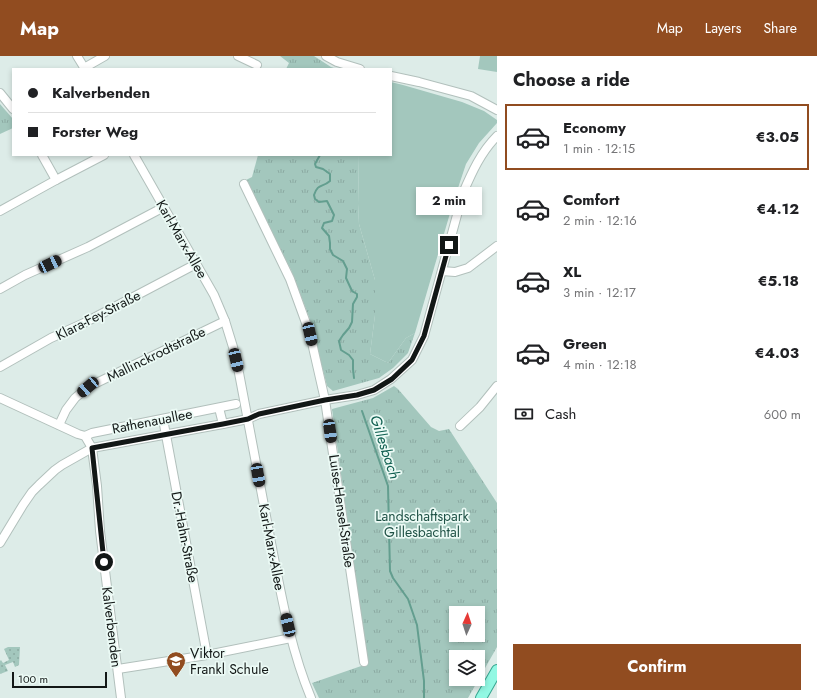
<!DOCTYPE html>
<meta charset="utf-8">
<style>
body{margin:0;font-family:Jost,sans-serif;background:#f2f2f2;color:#202124;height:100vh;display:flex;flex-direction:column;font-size:15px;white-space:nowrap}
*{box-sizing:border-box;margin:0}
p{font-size:13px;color:#757577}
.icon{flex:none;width:22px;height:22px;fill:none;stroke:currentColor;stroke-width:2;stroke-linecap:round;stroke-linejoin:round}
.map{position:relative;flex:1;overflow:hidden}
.drawer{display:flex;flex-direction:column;background:#fff;width:320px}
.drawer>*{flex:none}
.top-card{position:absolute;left:12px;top:12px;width:380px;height:88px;border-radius:0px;box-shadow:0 2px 6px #0003;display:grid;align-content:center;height:88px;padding:0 16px;background:#fff}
.needle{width:26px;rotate:3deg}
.controls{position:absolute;left:449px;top:550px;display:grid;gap:8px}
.controls a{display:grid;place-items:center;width:36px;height:36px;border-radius:0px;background:#fff;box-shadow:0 2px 6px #0003;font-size:20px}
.scale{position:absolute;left:12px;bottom:10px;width:95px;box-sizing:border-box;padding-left:4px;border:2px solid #121716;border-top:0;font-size:11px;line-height:14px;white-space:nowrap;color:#121716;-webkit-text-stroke:3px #ebfaf5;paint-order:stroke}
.end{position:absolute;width:18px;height:18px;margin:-9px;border:5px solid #121716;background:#fff;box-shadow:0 0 0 2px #fff}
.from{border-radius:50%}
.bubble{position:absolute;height:28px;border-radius:0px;background:#fff;box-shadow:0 2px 6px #0003;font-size:13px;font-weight:700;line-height:28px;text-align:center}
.car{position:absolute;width:12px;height:24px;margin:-12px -6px;border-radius:5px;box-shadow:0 0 3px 1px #0007;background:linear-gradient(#222 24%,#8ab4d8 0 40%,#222 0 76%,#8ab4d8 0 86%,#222 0)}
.top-card b{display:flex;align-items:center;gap:14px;height:38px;font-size:15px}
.top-card b+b{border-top:1px solid #e0e0e0}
.top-card i{width:10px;height:10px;background:#202124}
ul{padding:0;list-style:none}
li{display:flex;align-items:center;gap:12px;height:66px;margin:0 8px 6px;padding:0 8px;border:2px solid transparent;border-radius:0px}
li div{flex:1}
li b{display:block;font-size:15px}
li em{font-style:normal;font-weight:700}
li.selected{border-color:#914c20}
li>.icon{width:36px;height:36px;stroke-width:1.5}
h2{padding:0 16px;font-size:18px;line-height:48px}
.pay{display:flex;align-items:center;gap:10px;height:44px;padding:0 16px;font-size:15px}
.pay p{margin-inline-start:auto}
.action{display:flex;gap:8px;margin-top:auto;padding:8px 16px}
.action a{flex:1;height:46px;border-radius:0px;background:#914c20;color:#fff;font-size:16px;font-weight:700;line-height:46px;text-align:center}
header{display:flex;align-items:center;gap:24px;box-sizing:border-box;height:56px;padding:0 20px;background:#914c20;color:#fff}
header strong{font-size:19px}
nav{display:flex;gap:22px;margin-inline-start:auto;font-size:14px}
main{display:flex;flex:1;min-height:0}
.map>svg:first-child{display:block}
</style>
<header>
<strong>Map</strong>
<nav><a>Map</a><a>Layers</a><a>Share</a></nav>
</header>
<main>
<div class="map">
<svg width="497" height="642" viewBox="0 0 497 642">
<defs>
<pattern id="grass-dots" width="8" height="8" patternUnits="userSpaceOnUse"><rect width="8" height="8" fill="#a3c7bd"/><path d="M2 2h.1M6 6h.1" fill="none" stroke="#8baaa2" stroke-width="1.8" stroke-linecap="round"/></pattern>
<pattern id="park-tufts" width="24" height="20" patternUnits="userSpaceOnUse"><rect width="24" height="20" fill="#a3c7bd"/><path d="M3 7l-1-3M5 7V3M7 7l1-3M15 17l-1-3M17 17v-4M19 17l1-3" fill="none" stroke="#8baaa2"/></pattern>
</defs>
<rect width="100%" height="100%" fill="#ddece8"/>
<polygon fill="url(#grass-dots)" points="8,591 20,591 19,609 15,611 13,606 5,609 8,615 0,618 0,605 1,604 3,607 9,604 4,593"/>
<g fill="url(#park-tufts)" fill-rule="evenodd">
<polygon points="280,0 314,0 331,11 337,13 286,13 289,7"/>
<polygon points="0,48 13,63 13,72 0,78"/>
<polygon points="258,99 359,99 358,148 359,168 375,224 375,259 370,298 388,307 406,282 415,277 408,297 393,312 379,322 333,335 327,330 309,261 291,214 244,125 252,121"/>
<path d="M394 330 398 333 431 371 439 375 449 373 497 447V591L468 642H319L312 627 367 608 332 353 373 342ZM456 557H478V579H456ZM456 601H478V623H456Z"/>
</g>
<g fill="#a3c7bd">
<polygon points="480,0 497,0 497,16 478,13"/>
<polygon points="391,26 403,29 462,46 484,55 497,64 497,67 479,87 466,108 453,147 415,277 406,282 388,307 370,298 375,259 375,224 359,168 358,148 359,99 391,99"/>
</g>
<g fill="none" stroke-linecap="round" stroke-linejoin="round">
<g stroke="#639e8f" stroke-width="2">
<path d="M320 99 315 108 316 111 323 113 330 118V125C322 132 318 127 314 139L315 143 319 146 327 145 334 159 332 165 324 167 322 172 329 180 330 187V193L333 199 343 205 347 213 346 222 352 235 357 238V241L353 248 352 266 349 272 343 279 339 285 341 294 349 299 353 304V313L354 322"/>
<polyline points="362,355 388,430 390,515 393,522 408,543 417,569 424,625 424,642"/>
</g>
<g stroke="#b2c0bc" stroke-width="10">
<g id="minor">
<polyline points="77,0 85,13"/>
<polyline points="238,0 257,9"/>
<polyline points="326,0 337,6 360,13"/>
<polyline points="84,12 105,0"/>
<polyline points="391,20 419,26 471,40 497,54"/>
<polyline points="0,37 13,53"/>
<polyline points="42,99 56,124"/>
<path d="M134 99 214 239 225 265 233 291 239 317C250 375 261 434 272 492 282 543 291 594 311 642"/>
<polyline points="244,128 290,223 310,278 325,344 364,606"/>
<polyline points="0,155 56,124 104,99"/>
<polyline points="442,215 455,216 468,212 497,190"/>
<polyline points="0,233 25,219 88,191 164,151"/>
<polyline points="0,311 51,282 84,267 196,208"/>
<polyline points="0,342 78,378 85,380 92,392 97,430 100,475 121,642"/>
<polyline points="219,352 223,368"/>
<polyline points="163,363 207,599"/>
<polyline points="59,369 66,354 75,342 88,331 225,265"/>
<polyline points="460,370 480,351 497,330"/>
<polyline points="85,380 92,377 236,348"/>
<path d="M0 487 23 449 32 436 39 429 55 414 62 409 92 392 223 368 248 363 259 358 325 344 357 339 374 334 391 323 412 304 424 280 463 137C472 116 481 96 497 80"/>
<polyline points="118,613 207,599 291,582"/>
</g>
</g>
<g stroke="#36a690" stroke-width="12">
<polyline id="major" points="481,642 497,614"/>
</g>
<use href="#minor" stroke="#fff" stroke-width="8"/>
<use href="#major" stroke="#92f8e3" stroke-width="10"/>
</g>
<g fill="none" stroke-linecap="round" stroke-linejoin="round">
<polyline stroke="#121716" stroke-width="5" points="104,506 92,392 223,368 248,363 259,358 325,344 357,339 374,334 392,323 412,304 424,280 449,189"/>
</g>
<defs>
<g id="school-pin" transform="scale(1)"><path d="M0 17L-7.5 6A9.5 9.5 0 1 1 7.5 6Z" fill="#914c20" stroke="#ebfaf5"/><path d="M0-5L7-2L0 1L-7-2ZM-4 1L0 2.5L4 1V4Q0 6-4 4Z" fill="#fff"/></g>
</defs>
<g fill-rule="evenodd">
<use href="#school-pin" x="176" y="605"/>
</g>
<g text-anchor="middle" stroke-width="3.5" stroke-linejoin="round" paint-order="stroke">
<g font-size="14" fill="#121716" stroke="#ebfaf5">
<text transform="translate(182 183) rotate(60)" y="5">Karl-Marx-Allee</text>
<text transform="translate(98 259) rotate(-27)" y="5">Klara-Fey-Straße</text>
<text transform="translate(156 298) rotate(-26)" y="5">Mallinckrodtstraße</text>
<text transform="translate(152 365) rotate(-11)" y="5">Rathenauallee</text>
<text transform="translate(342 455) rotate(82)" y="5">Luise-Hensel-Straße</text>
<text transform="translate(185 481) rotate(79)" y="5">Dr.-Hahn-Straße</text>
<text transform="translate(272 491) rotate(79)" y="5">Karl-Marx-Allee</text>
<text transform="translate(112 571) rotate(83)" y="5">Kalverbenden</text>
</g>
<g font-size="14" fill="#1e5145" stroke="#ebfaf5">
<text x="422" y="465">Landschaftspark<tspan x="422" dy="16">Gillesbachtal</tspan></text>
</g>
<g font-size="14" fill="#121716" stroke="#ebfaf5" text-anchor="start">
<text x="190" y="602">Viktor<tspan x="190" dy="16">Frankl Schule</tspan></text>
</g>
<g font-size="15" font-style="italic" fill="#126152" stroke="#ebfaf5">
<text transform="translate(385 391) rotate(72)" y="5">Gillesbach</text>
</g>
</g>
</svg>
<div class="controls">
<a><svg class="needle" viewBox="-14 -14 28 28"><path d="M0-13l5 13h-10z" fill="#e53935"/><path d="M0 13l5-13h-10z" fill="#757577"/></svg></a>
<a><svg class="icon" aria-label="layers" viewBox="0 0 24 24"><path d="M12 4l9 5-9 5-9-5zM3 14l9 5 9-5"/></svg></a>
</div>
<div class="scale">100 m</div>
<i class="end from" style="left:104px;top:506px"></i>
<i class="end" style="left:449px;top:189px"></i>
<div class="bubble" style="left:416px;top:131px;width:66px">2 min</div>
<i class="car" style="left:50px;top:208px;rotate:65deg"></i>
<i class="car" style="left:310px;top:278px;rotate:167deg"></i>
<i class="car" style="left:236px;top:304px;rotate:167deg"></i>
<i class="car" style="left:88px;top:331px;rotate:229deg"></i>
<i class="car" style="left:330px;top:375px;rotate:172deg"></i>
<i class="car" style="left:258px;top:419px;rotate:170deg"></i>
<i class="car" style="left:288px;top:569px;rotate:347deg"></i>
<div class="top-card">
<b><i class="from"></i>Kalverbenden</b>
<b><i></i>Forster Weg</b>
</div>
</div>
<section class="drawer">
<h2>Choose a ride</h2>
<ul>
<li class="selected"><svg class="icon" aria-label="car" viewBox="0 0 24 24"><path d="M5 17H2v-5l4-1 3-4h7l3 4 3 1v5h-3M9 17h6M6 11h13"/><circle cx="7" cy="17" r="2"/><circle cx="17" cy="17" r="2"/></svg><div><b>Economy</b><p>1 min · 12:15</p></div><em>€3.05</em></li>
<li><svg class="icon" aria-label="car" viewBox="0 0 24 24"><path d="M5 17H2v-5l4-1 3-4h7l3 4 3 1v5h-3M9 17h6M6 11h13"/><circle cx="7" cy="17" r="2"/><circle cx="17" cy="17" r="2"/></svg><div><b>Comfort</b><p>2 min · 12:16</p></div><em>€4.12</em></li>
<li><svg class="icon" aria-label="car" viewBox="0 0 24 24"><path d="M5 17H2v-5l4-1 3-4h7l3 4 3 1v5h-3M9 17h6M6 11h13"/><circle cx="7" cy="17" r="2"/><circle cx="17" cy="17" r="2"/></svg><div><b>XL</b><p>3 min · 12:17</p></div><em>€5.18</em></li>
<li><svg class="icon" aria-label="car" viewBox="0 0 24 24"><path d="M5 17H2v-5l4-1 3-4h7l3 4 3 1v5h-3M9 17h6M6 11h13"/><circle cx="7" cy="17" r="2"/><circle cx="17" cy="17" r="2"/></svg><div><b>Green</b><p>4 min · 12:18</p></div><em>€4.03</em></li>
</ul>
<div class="pay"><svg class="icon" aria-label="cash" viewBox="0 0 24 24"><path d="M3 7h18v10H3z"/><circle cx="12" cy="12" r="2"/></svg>Cash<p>600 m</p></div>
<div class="action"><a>Confirm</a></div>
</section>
</main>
